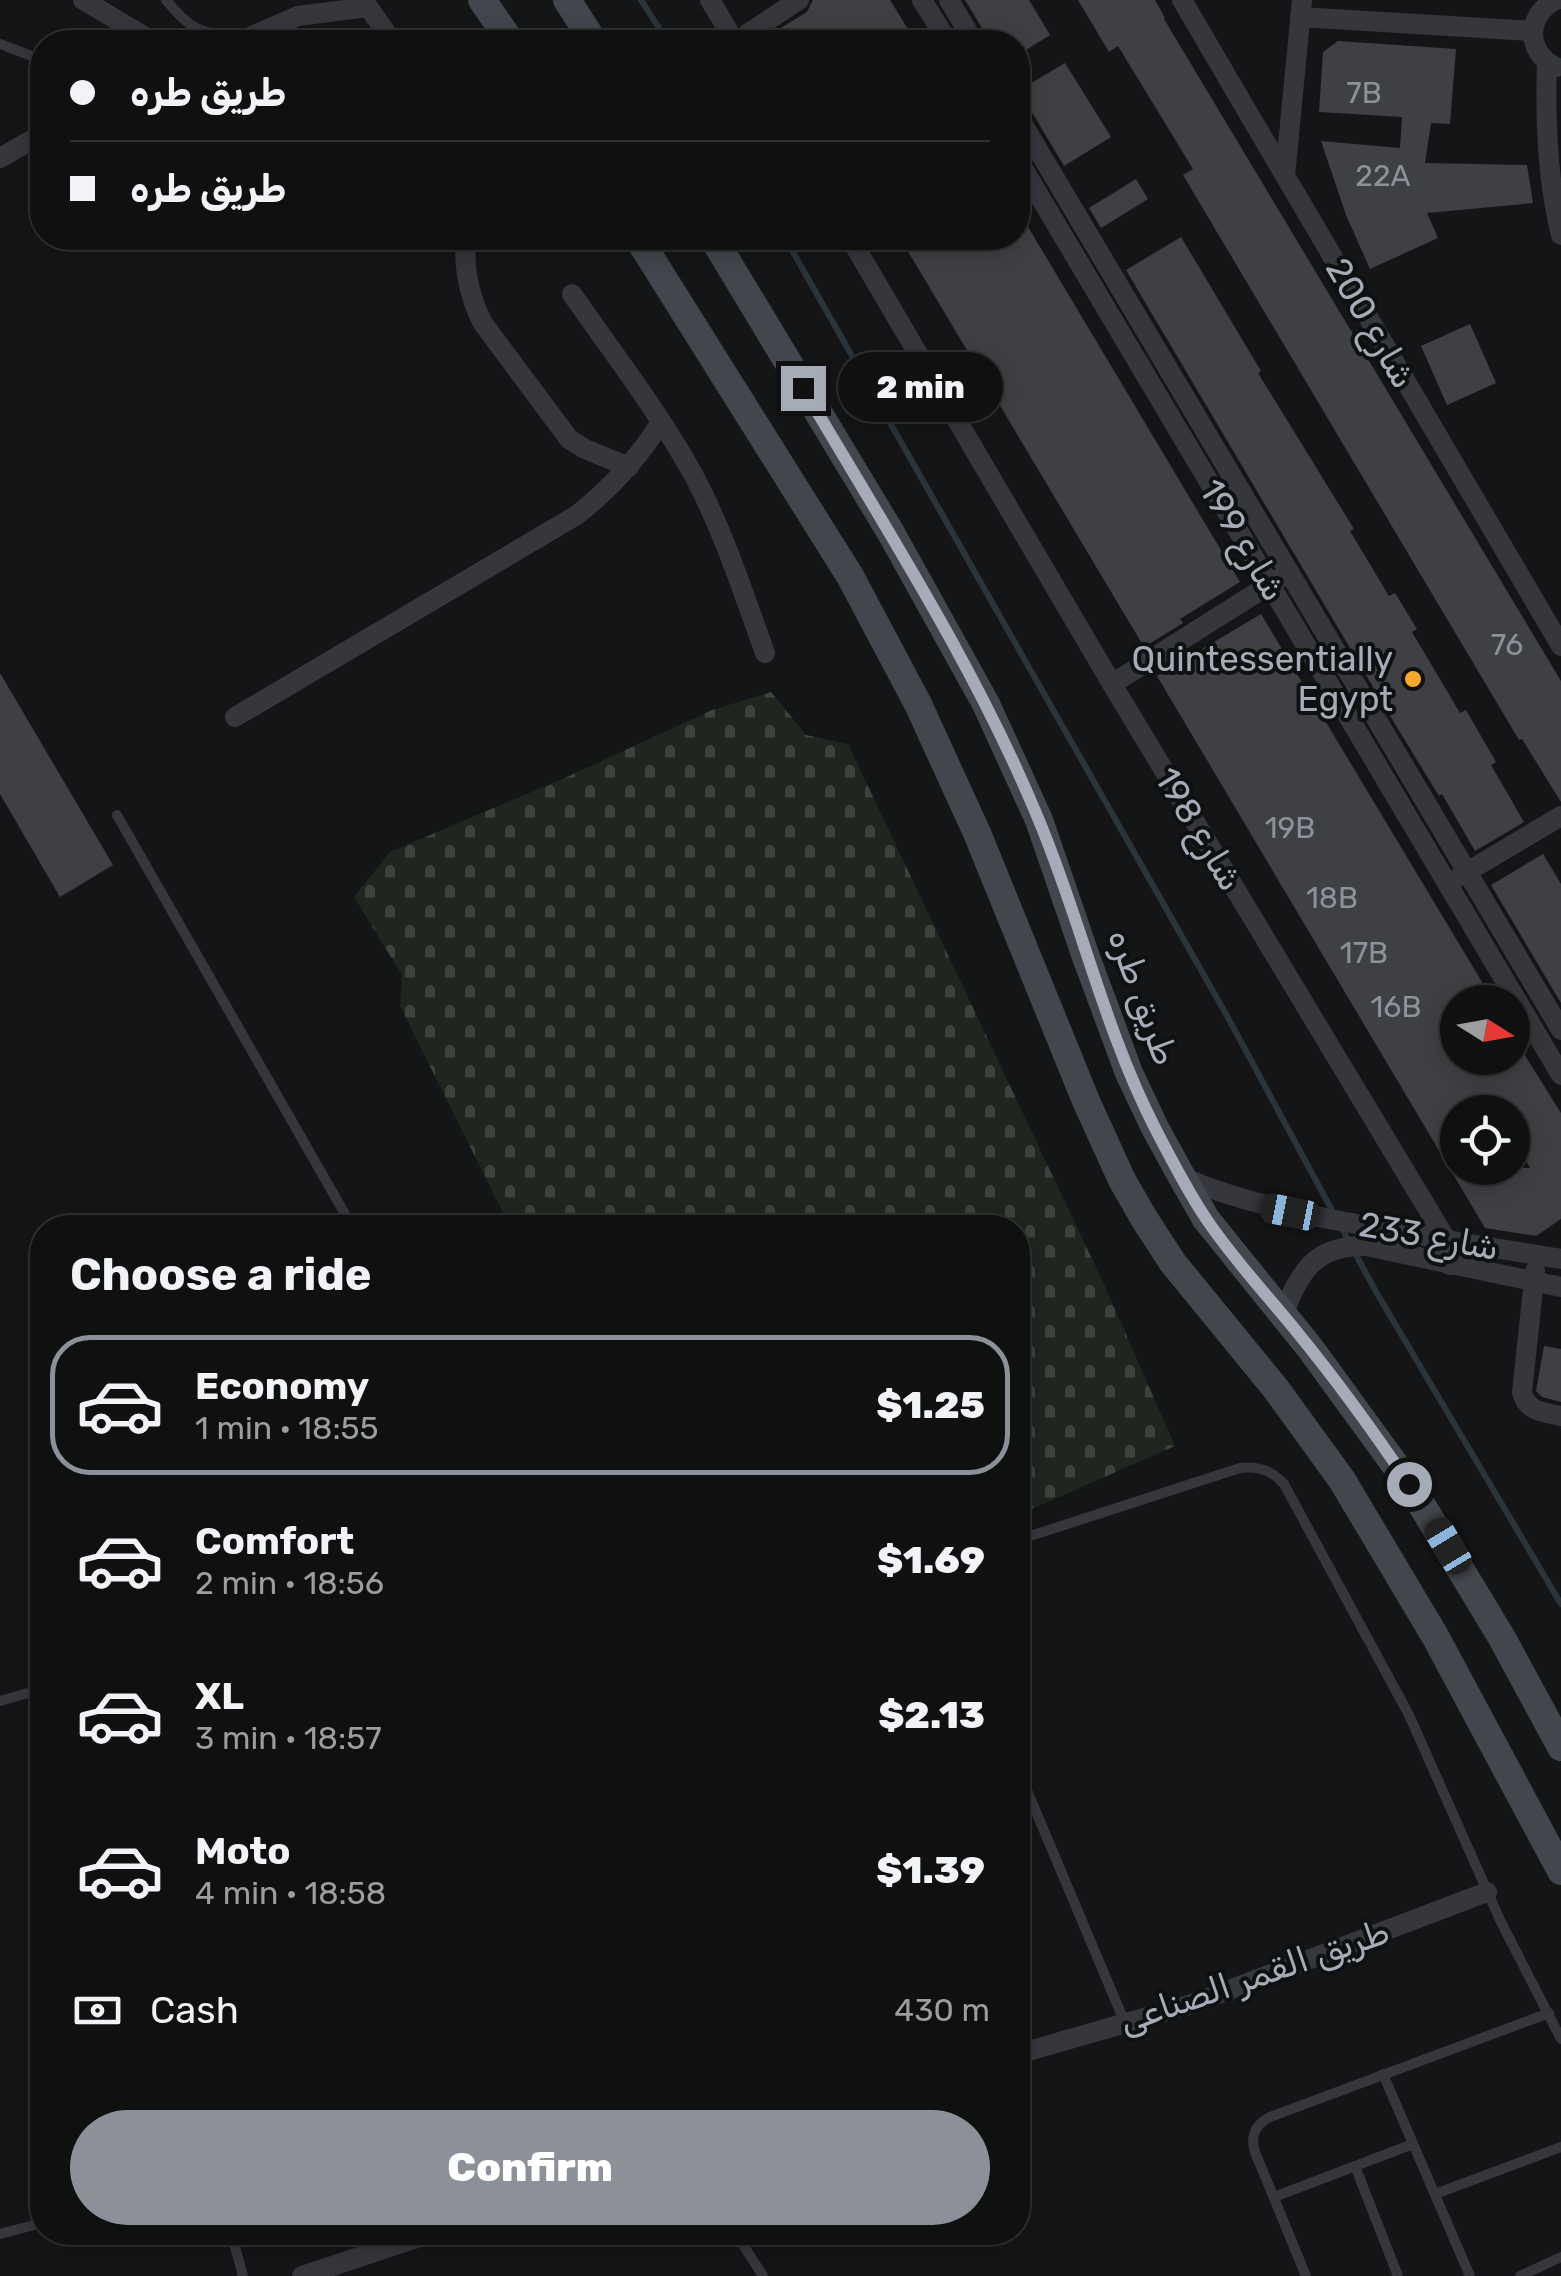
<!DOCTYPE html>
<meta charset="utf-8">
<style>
body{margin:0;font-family:Rubik,"Noto Sans Arabic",sans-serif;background:#1d1e1e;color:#f1f3f6;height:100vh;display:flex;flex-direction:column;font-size:38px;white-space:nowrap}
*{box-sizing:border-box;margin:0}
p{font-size:32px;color:#9b9d9f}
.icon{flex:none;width:55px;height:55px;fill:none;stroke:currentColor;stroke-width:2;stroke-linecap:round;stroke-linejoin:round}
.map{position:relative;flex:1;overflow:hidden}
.drawer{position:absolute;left:30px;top:1215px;width:1000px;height:1030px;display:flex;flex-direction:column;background:#0f1010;border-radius:40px;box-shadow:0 5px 25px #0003,0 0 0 2px #2f3030}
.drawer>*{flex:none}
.hud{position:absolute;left:30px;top:30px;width:1000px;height:220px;border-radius:40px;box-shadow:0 5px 25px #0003,0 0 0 2px #2f3030;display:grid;align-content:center;height:220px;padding:0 40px;background:#0f1010}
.needle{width:65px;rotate:101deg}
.fabs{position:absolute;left:1440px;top:985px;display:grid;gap:20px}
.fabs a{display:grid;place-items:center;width:90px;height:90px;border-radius:50%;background:#0f1010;box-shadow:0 5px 25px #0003,0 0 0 2px #2f3030;font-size:50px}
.end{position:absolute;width:45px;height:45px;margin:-22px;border:12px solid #a6acb7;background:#111;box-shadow:0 0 0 5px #111}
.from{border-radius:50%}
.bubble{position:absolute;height:70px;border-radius:35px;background:#0f1010;box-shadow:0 5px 25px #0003,0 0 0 2px #2f3030;font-size:32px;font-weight:800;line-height:70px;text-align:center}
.car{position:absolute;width:30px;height:60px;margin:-30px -15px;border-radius:12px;box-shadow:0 0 8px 2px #0007;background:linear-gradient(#222 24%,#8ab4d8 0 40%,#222 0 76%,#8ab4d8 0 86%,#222 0)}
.hud b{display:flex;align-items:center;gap:35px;height:95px;font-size:38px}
.hud b+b{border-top:2px solid #2f3030}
.hud i{width:25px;height:25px;background:#f1f3f6}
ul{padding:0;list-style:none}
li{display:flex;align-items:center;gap:30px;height:140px;margin:0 20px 15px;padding:0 20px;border:5px solid transparent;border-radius:40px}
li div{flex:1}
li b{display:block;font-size:38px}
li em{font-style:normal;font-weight:800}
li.selected{border-color:#8c9099}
li>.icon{width:90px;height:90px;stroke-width:1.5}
h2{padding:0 40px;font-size:45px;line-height:120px}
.pay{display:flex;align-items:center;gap:25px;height:110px;padding:0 40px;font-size:38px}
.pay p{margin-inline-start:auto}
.primary-button{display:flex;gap:20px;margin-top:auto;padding:20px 40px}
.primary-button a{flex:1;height:115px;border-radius:60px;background:#8c9099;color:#fff;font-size:40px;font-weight:800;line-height:115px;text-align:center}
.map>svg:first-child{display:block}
</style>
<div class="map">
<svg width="1561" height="2276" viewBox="0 0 1561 2276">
<defs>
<pattern id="cemetery-stones" width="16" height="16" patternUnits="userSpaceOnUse" patternTransform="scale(2.5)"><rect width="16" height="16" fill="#1e261f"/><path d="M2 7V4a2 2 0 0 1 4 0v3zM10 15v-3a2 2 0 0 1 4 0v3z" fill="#3c433d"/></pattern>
</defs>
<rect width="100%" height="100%" fill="#141516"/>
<polygon fill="url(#cemetery-stones)" points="771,692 806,735 848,744 1103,1282 1175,1446 1018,1515 1018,1228 510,1227 400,1006 402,975 354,897 390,852 569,776 712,710"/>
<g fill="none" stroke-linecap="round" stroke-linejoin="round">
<g stroke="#2a343b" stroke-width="6">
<polyline points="641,0 668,42"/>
<polyline points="785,238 1226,1014 1334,1214"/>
<polyline points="1340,1225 1375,1290 1561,1604"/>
</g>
</g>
<g fill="#3e4043" fill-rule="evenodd">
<polygon points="813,0 890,0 916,42 787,42 779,29 807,12"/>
<polygon points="965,0 1029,0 1050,35 1018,55 1018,42 988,42 986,35"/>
<polygon points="1078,0 1155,0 1165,18 1164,19 1561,681 1561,802 1522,739 1519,740 1183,175 1193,169 1118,46 1109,52"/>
<polygon points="1338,41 1456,49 1450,124 1431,123 1425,163 1527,165 1533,203 1427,213 1438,238 1370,269 1346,215 1321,141 1400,148 1402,117 1319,112 1323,52"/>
<polygon points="1065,63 1111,137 1064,166 1030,109 1024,104 1018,102 1018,91"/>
<polygon points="1136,179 1148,199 1101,228 1089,208"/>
<polygon points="1018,210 1240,582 1180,619 1183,623 1144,647 900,238 1018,238"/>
<polygon points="1181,237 1261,371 1258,373 1354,529 1350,531 1389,596 1395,593 1417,629 1412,632 1460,713 1466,710 1496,762 1491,765 1524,822 1475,851 1442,794 1439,796 1395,724 1126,270"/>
<polygon points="1470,324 1496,383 1447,405 1421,346"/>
<path d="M1261 614 1494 1002H1458V1058H1512V1035L1561 1113V1219L1536 1236 1485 1228 1157 676ZM1458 1112H1512V1135L1530 1168H1458Z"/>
<polygon points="0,673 113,865 60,897 0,794"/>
<polygon points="1543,854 1561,884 1561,1003 1491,885"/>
<polygon points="1544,1346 1561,1349 1561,1402 1542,1397 1536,1391"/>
</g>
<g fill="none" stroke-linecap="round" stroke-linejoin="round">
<g stroke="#35373c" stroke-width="10">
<path d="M166 0C194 34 201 31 242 39"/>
<polyline points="0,44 42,60"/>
<polyline points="117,815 353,1228"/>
<path d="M1018 1540 1240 1468C1258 1466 1272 1470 1284 1484L1409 1715 1501 1922 1561 2039"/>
<polyline points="0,1701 42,1689"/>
<polyline points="1018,1769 1125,2023"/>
<polyline points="1383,2074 1470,2276"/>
<polyline points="1355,2166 1398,2276"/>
<polyline points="1435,2194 1561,2147"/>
<polyline points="1274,2197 1413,2144"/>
<polyline points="231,2232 243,2276"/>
<polyline points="735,2232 763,2276"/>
<polyline points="0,2234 42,2223"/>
<path d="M1306 2276 1255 2152C1250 2136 1255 2125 1270 2117L1549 2013"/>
<polyline points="1520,2276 1561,2257"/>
</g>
<g stroke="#35373c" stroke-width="20">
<polyline points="83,0 154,42"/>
<polyline points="363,0 393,42"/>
<polyline points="710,0 735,42"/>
<polyline points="922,0 948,42"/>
<polyline points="949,0 974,42"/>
<polyline points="1182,0 1561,646"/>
<path d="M1556 0C1525 15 1526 53 1556 67"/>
<polyline points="1300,17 1532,31"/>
<polyline points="238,42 298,16 368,7"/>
<polyline points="735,42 799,0"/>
<path d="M1547 63C1545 121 1547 179 1561 235"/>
<polyline points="1018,116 1561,1030"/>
<polyline points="0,158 42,134"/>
<polyline points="1018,160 1561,1075"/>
<polyline points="1285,176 1302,0"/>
<path d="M466 238C463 268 469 295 482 322L569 439 585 449 629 467"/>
<polyline points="850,238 1112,684 1447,1241 1451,1253 1449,1265"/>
<path d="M572 294C613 353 658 411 693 474 723 530 743 592 765 653"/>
<polyline points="1112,684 1278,579"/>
<path d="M235 717 577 515C611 488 638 459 661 422"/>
<polyline points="1460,876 1561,816"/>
<path d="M1182 1177C1240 1202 1300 1214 1362 1225 1428 1237 1494 1248 1561 1259"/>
<path d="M1535 1271 1522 1392C1527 1412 1543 1412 1561 1416"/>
<path d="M1283 1315C1300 1271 1315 1245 1366 1246L1561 1287"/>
<polyline points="1018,2054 1192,2004 1487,1892"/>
<polyline points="302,2276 435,2232"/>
</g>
<g stroke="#43464c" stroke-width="28">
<polyline points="482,0 511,42"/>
<polyline points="567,0 594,42"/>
<polyline points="638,238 850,576 918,704 977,833 1086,1101 1122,1180 1145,1220 1173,1263 1276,1389 1342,1480 1435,1636 1561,1871"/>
<polyline points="713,238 891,533 986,704 1039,820 1086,957 1129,1073 1155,1128 1182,1177 1206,1219 1310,1348 1409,1484 1502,1638 1561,1747"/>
</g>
</g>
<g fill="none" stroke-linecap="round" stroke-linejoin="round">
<path stroke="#a6acb7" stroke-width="12" d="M803 388C886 529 975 666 1038 818 1081 920 1104 1029 1155 1128 1171 1159 1188 1192 1207 1220 1234 1260 1267 1295 1297 1332 1337 1381 1374 1432 1409 1484"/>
</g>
<circle fill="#f8a92b" stroke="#0f1011" stroke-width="4" cx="1413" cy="679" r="10"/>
<g text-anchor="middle" stroke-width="8" stroke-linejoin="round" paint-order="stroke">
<g font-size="30" fill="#8c919a">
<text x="1364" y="103">7B</text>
<text x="1383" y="186">22A</text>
<text x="1507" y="655">76</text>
<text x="1290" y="838">19B</text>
<text x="1332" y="908">18B</text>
<text x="1364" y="963">17B</text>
<text x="1396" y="1017">16B</text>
</g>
<g font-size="35" fill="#a6acb7" stroke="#0f1011">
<text transform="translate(1371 323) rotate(60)" y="12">شارع 200</text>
<text transform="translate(1243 540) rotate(59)" y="12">شارع 199</text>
<text transform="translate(1199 829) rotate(59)" y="12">شارع 198</text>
<text transform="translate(1143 997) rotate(70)" y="12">طريق طره</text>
<text transform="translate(1429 1236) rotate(10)" y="12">شارع 233</text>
<text transform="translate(1254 1976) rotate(-19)" y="12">طريق القمر الصناعى</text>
</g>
<g font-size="35" fill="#a6acb7" stroke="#0f1011" text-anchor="end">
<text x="1393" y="671">Quintessentially<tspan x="1393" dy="40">Egypt</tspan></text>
</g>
</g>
</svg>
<div class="fabs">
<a><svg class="needle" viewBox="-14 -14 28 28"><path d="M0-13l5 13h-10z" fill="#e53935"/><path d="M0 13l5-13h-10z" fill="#9b9d9f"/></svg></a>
<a><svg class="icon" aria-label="locate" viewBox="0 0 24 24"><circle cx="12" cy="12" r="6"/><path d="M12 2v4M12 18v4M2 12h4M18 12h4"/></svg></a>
</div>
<i class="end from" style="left:1409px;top:1484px"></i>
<i class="end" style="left:803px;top:388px"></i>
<div class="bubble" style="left:838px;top:352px;width:165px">2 min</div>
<i class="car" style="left:1290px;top:1212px;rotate:281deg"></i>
<i class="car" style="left:1448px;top:1546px;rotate:329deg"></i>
<div class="hud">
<b><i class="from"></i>طريق طره</b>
<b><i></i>طريق طره</b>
</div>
<section class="drawer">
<h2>Choose a ride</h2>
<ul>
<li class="selected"><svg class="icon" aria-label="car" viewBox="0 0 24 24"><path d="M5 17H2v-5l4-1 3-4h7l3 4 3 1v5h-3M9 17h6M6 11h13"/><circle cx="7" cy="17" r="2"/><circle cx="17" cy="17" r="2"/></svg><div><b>Economy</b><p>1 min · 18:55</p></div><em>$1.25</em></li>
<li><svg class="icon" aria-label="car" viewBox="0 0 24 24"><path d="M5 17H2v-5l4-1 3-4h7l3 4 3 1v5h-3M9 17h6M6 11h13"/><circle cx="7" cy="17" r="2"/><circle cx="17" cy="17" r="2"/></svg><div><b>Comfort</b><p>2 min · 18:56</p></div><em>$1.69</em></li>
<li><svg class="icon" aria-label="car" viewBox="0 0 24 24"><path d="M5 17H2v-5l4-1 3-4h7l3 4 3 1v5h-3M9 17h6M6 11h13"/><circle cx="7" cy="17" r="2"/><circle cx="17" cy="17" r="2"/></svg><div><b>XL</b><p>3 min · 18:57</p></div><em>$2.13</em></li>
<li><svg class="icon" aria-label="car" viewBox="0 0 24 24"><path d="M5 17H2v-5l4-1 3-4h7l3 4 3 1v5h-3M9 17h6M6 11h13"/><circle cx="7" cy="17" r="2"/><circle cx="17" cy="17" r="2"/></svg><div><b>Moto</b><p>4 min · 18:58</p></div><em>$1.39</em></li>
</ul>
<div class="pay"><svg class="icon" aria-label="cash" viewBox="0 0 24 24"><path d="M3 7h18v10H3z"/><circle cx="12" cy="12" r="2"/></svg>Cash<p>430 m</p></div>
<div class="primary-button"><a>Confirm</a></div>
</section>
</div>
